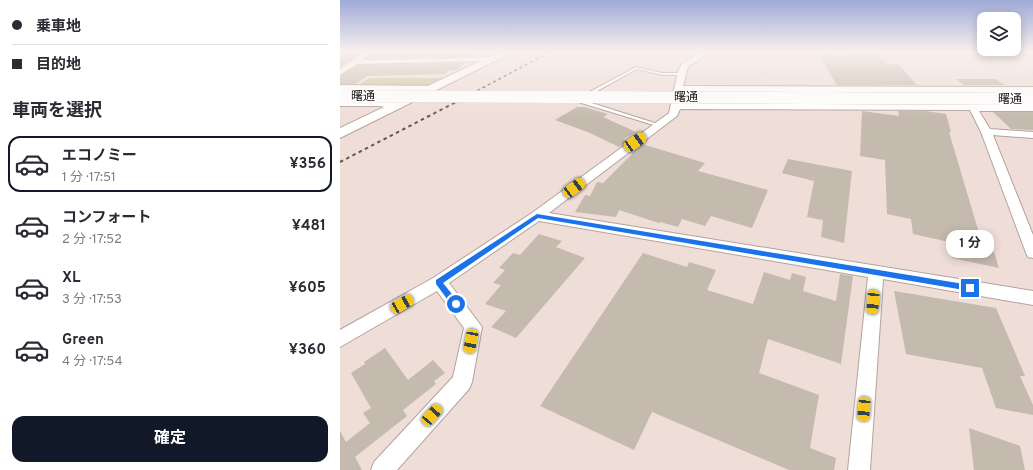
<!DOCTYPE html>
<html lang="ja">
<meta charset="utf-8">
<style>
body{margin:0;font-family:Overpass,"Noto Sans JP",sans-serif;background:#f7f7f7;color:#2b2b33;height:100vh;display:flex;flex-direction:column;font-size:15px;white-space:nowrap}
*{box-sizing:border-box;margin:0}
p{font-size:13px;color:#7c7c81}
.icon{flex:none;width:22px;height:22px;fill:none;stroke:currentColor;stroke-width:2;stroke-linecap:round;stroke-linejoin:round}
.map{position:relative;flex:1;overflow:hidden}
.panel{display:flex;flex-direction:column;background:#fff;width:340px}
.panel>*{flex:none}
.top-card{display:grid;align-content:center;height:88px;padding:0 12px;background:#fff}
.controls{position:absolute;left:637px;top:12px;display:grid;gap:8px}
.controls a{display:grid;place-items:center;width:44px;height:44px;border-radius:8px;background:#fff;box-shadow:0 2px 10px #0003;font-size:20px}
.end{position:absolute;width:18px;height:18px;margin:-9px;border:5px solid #1a73e8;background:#fff;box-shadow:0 0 0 2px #fff}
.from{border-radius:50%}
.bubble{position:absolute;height:28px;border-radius:12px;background:#fff;box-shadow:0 2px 10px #0003;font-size:13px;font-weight:700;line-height:28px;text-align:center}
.car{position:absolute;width:12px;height:24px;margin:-12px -6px;border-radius:5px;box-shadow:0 0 3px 1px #0007;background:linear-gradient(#f5c518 24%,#345 0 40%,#f5c518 0 76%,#345 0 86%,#f5c518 0)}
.top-card b{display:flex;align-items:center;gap:14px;height:38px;font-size:15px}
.top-card b+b{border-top:1px solid #e1e1e2}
.top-card i{width:10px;height:10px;background:#2b2b33}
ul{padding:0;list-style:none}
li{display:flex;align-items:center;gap:12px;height:56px;margin:0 8px 6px;padding:0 4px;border:2px solid transparent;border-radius:12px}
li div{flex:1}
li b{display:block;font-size:15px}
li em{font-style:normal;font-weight:700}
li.active{border-color:#111827}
li>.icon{width:36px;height:36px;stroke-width:1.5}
h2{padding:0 12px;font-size:18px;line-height:48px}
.button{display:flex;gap:8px;margin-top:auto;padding:8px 12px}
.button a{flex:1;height:46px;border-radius:12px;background:#111827;color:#fff;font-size:16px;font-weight:700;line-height:46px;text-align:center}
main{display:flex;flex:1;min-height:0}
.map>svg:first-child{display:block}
</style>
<main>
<section class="panel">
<div class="top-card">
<b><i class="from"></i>乗車地</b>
<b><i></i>目的地</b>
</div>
<h2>車両を選択</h2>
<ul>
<li class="active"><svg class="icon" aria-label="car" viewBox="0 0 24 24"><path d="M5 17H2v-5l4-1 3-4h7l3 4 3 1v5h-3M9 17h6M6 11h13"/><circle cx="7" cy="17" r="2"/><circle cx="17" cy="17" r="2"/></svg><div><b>エコノミー</b><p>1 分 · 17:51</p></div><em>¥356</em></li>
<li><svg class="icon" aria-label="car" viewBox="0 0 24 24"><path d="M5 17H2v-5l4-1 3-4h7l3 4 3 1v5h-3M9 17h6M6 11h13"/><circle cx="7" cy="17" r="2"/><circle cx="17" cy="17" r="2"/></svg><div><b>コンフォート</b><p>2 分 · 17:52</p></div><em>¥481</em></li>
<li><svg class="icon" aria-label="car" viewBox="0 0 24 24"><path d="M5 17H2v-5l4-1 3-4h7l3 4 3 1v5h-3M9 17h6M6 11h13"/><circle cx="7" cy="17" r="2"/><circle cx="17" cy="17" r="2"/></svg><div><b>XL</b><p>3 分 · 17:53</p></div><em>¥605</em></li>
<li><svg class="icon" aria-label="car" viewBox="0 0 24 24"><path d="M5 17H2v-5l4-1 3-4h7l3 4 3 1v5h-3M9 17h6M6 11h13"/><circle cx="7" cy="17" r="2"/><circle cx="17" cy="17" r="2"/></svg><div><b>Green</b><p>4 分 · 17:54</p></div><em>¥360</em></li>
</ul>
<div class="button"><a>確定</a></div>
</section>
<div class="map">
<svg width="693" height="470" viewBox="0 0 693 470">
<rect width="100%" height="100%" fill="#efddd8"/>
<polygon fill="#ccc499" points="30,78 105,78 89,86 19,85"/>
<g fill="#c5baae">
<polygon points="0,51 22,51 0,67"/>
<polygon points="34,51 134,51 130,56 27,58"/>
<polygon points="507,54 538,54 547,64 558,64 577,85 497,85 479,55 508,56"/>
<polygon points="124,63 118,70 109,70 105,74 27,76 15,84 0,84 0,76 17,65"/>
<polygon points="616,79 656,79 665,85 624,85"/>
<polygon points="237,107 244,107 268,114 263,117 296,132 283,139 289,141 279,147 250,133 215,120"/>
<polygon points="522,111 559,116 558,111 586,111 606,114 611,132 609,132 644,250 654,252 659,268 612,258 609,242 573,234 571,219 547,214 545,160 520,156"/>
<polygon points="653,112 693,112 693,130 671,129"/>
<polygon points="302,144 365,163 358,171 428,190 412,228 371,216 365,226 342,219 338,227 320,222 319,223 279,210 276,217 235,212 245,195 250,196 257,182 263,183 292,154 291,153"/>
<polygon points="448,159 512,171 504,243 481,237 483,220 467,217 474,181 442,173"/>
<polygon points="199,234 222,241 216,247 245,258 176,338 151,327 166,311 145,304 161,285 153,283 165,270 159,268 173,253 180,255"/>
<polygon points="303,253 347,267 349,262 376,270 367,290 413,304 424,272 450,280 452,273 466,277 463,291 496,301 500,274 513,276 501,364 428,339 419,373 479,395 470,448 496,458 494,470 449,470 312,412 294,450 200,406"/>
<polygon points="554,291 656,308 685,376 680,376 693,405 693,415 656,408 642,368 566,354"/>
<polygon points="45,348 68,380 93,360 105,373 94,381 96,384 63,410 67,416 15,457 22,470 0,470 0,431 6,442 30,423 23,413 31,408 11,373 25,364 24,362"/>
<polygon points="629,428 680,446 685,470 634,470"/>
</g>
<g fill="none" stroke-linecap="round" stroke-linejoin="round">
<g stroke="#b3a29d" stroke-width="2">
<g id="lane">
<polygon points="296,67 322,73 340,73 342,74 340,75 322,75 297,69 248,96 244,95"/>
<polygon points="235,99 239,99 321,125 317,126 235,101"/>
</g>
</g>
<g stroke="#b3a29d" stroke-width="2">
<g id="street">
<polygon points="25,51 33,51 23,60 154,57 158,59 154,61 17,64 0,75 0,69"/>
<polygon points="363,51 371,51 348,67 343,86 693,87 693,93 343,92 341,103 693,105 693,111 639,111 650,129 693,132 693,138 653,135 693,235 693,258 688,257 686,253 641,132 630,110 340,109 337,116 209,213 693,291 693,305 543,279 530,470 508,470 528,277 199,221 109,283 142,327 132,382 129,389 57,470 31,470 34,462 113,377 124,328 97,291 0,347 0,330 93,278 192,213 329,113 338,71 342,64"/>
<polygon points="0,85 94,86 98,89 94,92 0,91"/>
<path d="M0 100C13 100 55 98 63 106L58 109 39 106H0Z"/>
</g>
</g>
<g stroke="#b3a29d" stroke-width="2">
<polygon id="secondary" points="161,51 175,51 0,138 0,128"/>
</g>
<use href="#lane" fill="#fff" fill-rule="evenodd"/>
<use href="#street" fill="#fff" fill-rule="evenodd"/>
<use href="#secondary" fill="#fff" fill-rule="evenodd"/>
<polyline stroke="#625855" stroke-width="1.5" stroke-dasharray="3 3" stroke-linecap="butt" points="116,102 212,51"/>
<polyline stroke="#625855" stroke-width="2" stroke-dasharray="3.5 3.5" stroke-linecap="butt" points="0,162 118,101"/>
<g stroke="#b3a29d" stroke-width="12" stroke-linecap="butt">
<polyline id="secondary-bridge" points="0,96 693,99"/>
</g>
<use href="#secondary-bridge" stroke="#fff" stroke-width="12"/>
</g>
<linearGradient id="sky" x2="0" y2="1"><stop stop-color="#9faad8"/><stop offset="0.44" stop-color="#f8f0ed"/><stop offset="1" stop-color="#f8f0ed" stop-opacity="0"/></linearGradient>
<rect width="693" height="117" fill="url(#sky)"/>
<polygon fill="#1a73e8" points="197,214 630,285 634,288 630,291 198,218 103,283 120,304 119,307 113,307 96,284 96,280"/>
<g text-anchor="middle" stroke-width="3" stroke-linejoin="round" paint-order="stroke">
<g font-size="12" fill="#1d1715" stroke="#fff">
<text x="23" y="100">曙通</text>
<text x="346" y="101">曙通</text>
<text x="670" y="103">曙通</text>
</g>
</g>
</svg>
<div class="controls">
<a><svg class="icon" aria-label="layers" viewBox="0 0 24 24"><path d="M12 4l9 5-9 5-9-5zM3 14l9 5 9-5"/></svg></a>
</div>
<i class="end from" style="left:116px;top:304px"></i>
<i class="end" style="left:630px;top:288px"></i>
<div class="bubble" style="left:606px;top:230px;width:48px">1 分</div>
<i class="car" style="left:295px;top:142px;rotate:55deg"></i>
<i class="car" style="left:234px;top:188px;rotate:53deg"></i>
<i class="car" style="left:533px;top:302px;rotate:185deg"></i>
<i class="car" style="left:62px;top:304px;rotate:60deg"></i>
<i class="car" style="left:131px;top:341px;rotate:191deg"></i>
<i class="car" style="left:524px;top:409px;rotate:185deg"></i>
<i class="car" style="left:92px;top:415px;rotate:42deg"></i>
</div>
</main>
